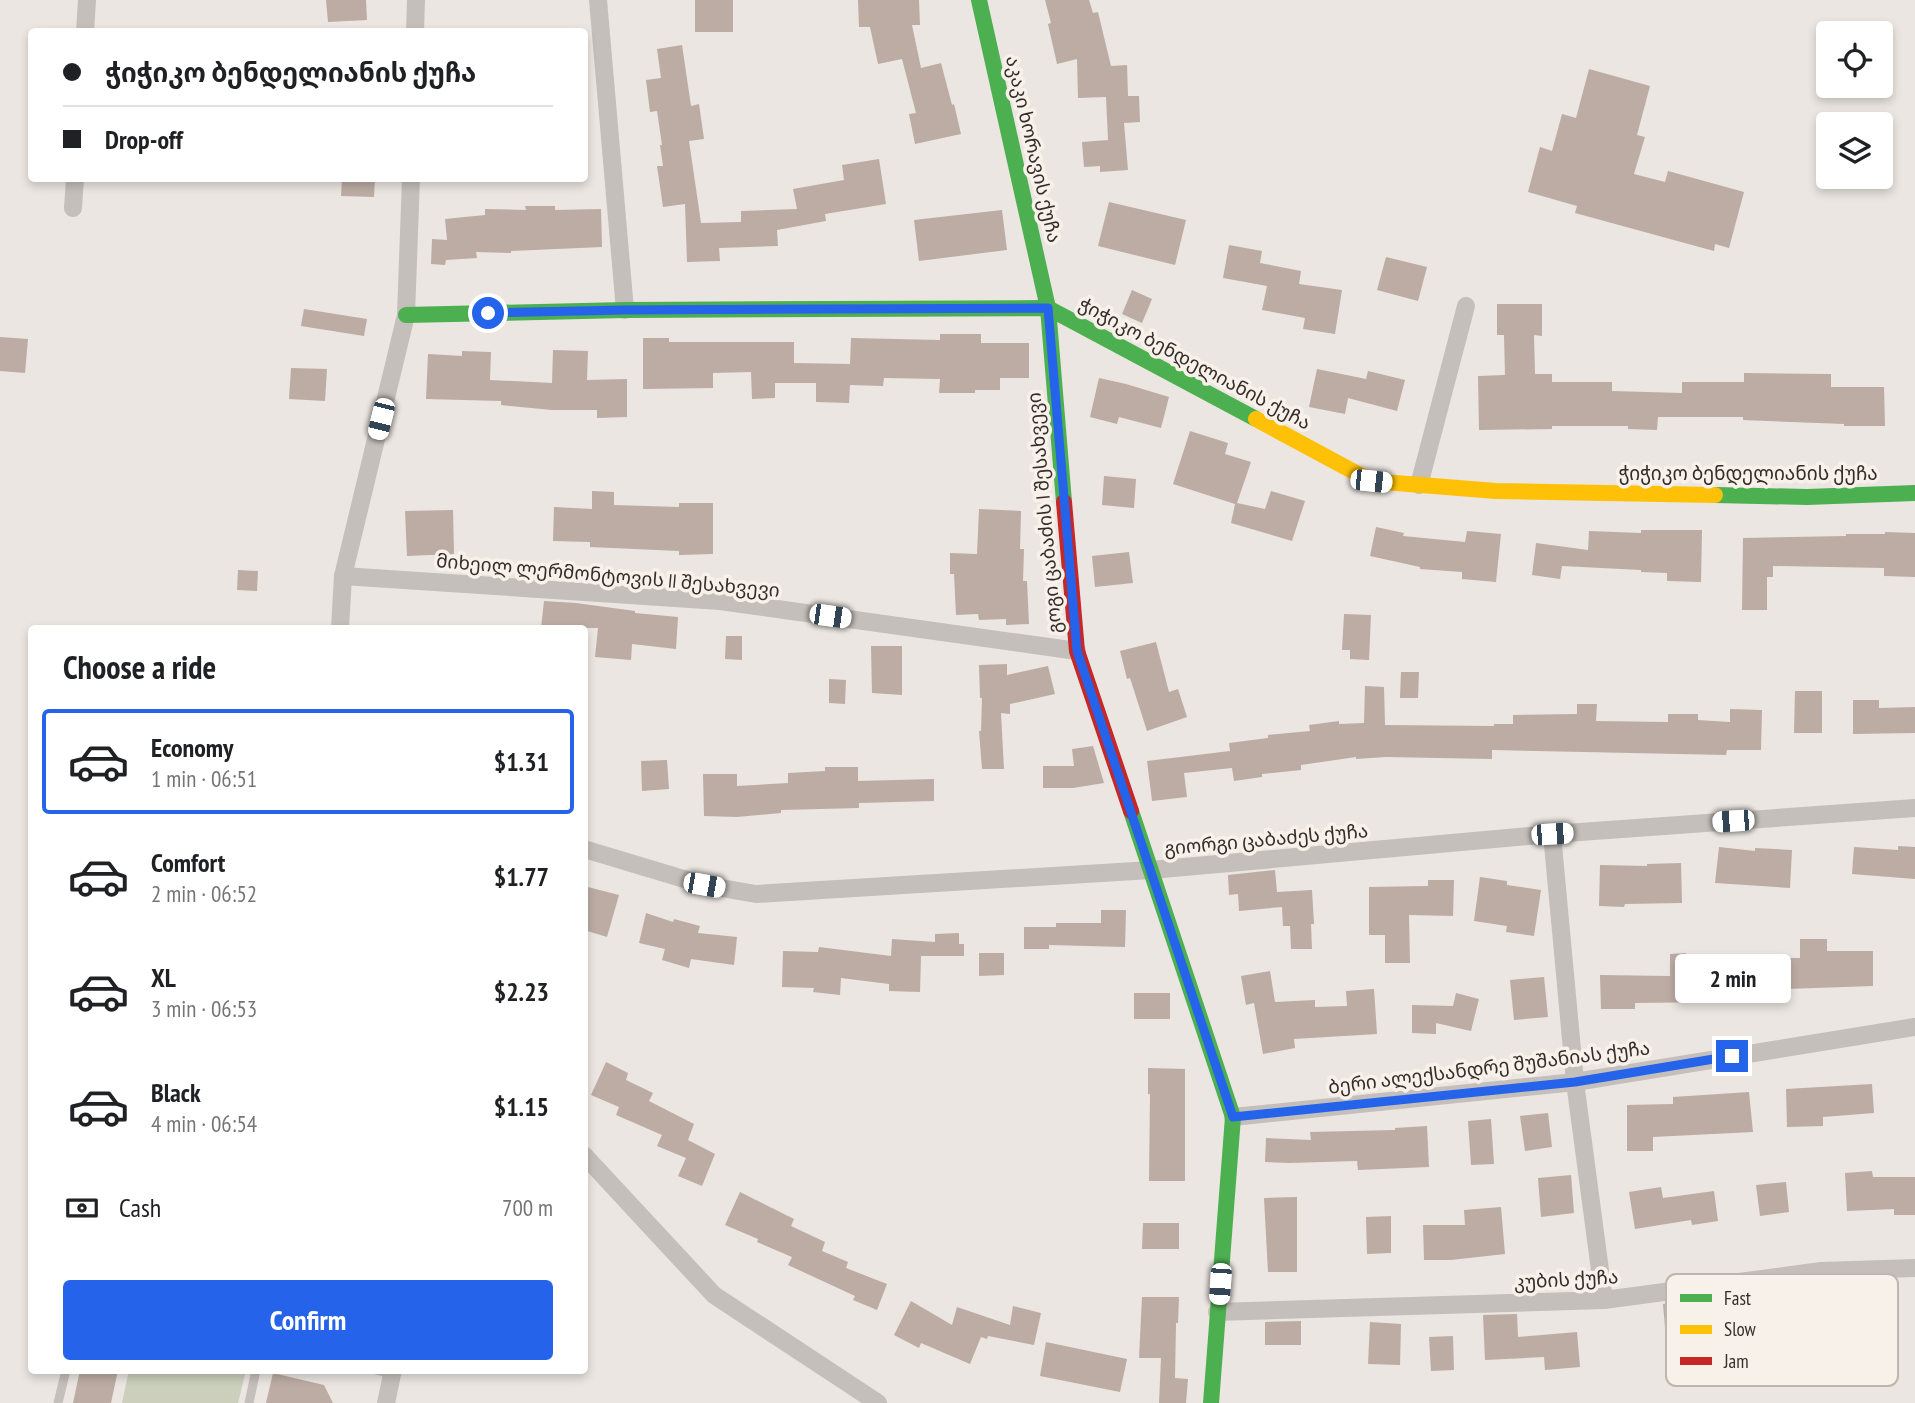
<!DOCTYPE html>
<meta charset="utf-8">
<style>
body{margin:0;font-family:"PT Sans Narrow","Noto Sans Georgian",sans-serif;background:#f6f6f6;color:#202124;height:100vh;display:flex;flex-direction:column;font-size:26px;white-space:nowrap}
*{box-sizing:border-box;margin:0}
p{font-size:23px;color:#757577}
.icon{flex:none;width:38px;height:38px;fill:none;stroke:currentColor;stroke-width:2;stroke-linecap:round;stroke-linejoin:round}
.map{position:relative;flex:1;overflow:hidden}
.drawer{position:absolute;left:28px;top:625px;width:560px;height:749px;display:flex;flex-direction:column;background:#fff;border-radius:7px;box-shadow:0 4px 10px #0003}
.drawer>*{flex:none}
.banner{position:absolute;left:28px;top:28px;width:560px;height:154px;border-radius:7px;box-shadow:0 4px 10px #0003;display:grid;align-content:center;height:154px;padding:0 35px;background:#fff}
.tools{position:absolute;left:1816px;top:21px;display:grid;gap:14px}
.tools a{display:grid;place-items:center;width:77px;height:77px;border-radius:7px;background:#fff;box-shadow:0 4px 10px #0003;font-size:35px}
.end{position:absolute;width:32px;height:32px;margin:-16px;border:9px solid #2563eb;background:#fff;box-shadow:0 0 0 4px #fff}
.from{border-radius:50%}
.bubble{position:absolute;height:49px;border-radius:7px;background:#fff;box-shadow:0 4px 10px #0003;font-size:23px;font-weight:600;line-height:49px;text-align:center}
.car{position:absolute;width:21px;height:42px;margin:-21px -10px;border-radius:9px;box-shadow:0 0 5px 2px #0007;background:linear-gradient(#fff 24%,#345 0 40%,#fff 0 76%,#345 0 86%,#fff 0)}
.banner b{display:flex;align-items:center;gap:24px;height:66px;font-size:26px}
.banner b+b{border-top:2px solid #e0e0e0}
.banner i{width:18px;height:18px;background:#202124}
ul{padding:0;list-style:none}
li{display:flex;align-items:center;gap:21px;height:105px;margin:0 14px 10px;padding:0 21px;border:4px solid transparent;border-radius:7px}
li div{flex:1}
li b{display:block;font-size:26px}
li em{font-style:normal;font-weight:600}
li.current{border-color:#2563eb}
li>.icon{width:63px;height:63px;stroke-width:1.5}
h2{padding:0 35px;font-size:32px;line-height:84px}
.pay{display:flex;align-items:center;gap:18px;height:77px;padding:0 35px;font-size:26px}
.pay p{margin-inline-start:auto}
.button{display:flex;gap:14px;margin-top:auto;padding:14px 35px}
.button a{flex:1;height:80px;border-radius:7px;background:#2563eb;color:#fff;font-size:28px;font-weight:600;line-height:80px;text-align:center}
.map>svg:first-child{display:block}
</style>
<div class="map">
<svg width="1915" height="1403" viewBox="0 0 1915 1403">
<rect width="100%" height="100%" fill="#ebe6e1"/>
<polygon fill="#cbcfbc" points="129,1370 246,1370 238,1403 122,1403"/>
<g fill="#bcaca4">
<polygon points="326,0 366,0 367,20 328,22"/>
<rect x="695" y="0" width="38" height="32"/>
<polygon points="858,0 919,0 920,25 912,25 921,68 941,63 952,105 954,104 961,134 915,144 909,114 916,113 902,59 878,64 870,27 859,27"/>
<polygon points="1045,0 1089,0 1093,13 1098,12 1111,66 1127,65 1128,96 1139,96 1140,122 1124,123 1128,170 1100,172 1100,166 1084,167 1082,142 1108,140 1106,97 1078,98 1077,59 1057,64 1048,24 1051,23"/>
<polygon points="682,45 691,106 699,104 704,139 689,141 701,223 741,222 741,211 797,209 793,189 844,180 842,165 879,159 886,204 825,214 826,221 777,230 778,246 719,248 720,261 687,262 685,204 663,207 657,166 663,166 660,145 662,145 657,111 650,112 646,80 661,78 657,49"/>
<polygon points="1589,69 1650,86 1637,135 1645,137 1634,174 1665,182 1668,171 1744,192 1729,248 1715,244 1714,251 1575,213 1577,206 1528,192 1540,147 1552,151 1562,114 1576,118"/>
<polygon points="342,178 375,178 374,197 341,196"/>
<polygon points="1109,202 1186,220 1175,265 1098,246"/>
<polygon points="525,206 555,206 555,210 601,209 602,247 511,251 511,253 476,252 477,258 446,260 445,265 431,264 432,239 447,240 445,219 485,215 485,209 526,210"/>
<polygon points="1002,210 1007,250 919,261 914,220"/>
<polygon points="1229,245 1262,251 1260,263 1301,271 1299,284 1342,290 1335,334 1303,329 1305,318 1262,310 1267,286 1223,278"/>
<polygon points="1386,257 1427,267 1418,301 1377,290"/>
<polygon points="1132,290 1152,299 1142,323 1122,314"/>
<polygon points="1497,304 1542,304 1542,336 1534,335 1535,374 1552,374 1552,382 1612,382 1612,391 1682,393 1682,382 1744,382 1744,373 1831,374 1831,387 1884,387 1885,426 1844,426 1844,424 1743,420 1743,417 1658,417 1657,430 1628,429 1628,426 1552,426 1552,429 1479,430 1478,376 1505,375 1504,335 1497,335"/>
<polygon points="304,309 367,319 364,336 301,326"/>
<polygon points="940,334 981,334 981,343 1029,343 1029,378 1000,378 1000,390 975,390 975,393 939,393 940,379 884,378 883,386 850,385 849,403 816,402 816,383 775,383 775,398 752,399 751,372 713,373 713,388 643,389 643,338 669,338 669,342 794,342 794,363 850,364 851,338 940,340"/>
<polygon points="0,337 28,339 25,373 0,371"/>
<polygon points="553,350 588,351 587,380 627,379 627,417 597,418 597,410 552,410 501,405 501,401 426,399 428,354 462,356 462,351 491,352 490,380 552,383"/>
<polygon points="291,368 327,369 325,401 289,399"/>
<polygon points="1317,369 1366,379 1368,371 1405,380 1397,411 1348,398 1345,414 1309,407"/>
<polygon points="1099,378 1126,384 1169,397 1161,428 1119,417 1117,424 1090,417"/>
<polygon points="1190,431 1228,443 1225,454 1251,462 1237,503 1265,509 1271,491 1305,501 1292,541 1231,523 1235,504 1173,484"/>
<polygon points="1104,476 1136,479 1134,508 1102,505"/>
<polygon points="592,491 614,492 614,505 679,507 679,503 713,503 713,554 679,555 679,551 590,547 590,542 553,541 554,507 592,509"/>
<polygon points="979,509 1021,511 1020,549 1024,549 1023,581 1027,581 1029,624 1006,625 1006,619 979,620 978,614 956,615 954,574 950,574 950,553 977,554"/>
<polygon points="453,510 454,554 407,556 405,511"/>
<polygon points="1376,527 1404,533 1403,536 1465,542 1467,531 1501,534 1496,582 1462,579 1462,572 1420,569 1420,567 1370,556"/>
<polygon points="1641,530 1702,530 1701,582 1667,581 1667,573 1641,572 1641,570 1562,566 1560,579 1532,575 1536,543 1588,550 1589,531 1641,533"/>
<polygon points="1885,532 1915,533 1915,577 1884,576 1884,568 1773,566 1773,577 1767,577 1767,610 1742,610 1743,538 1846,536 1846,534 1885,534"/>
<polygon points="1129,552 1133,583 1095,587 1092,556"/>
<polygon points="238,570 258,571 257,591 237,590"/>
<polygon points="544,601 576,603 635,611 635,613 678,617 676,649 632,644 631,660 595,657 598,628 541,628"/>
<polygon points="1344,614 1371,615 1369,660 1350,659 1350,650 1342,650"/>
<polygon points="726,636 742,636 742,660 725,659"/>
<polygon points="1156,642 1169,692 1178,689 1187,717 1147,731 1130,678 1127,679 1120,651"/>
<polygon points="871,646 902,646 902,695 872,693"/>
<polygon points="1007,664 1007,675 1048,666 1055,694 1010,704 1010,714 1001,713 1004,769 982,769 979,731 981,731 982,698 980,698 979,665"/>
<polygon points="1401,672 1419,672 1418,698 1400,698"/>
<polygon points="829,679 846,680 845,704 829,703"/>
<polygon points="1365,686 1384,687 1385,725 1494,726 1494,724 1513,724 1513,715 1577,714 1577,704 1597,704 1596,721 1668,722 1668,714 1698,714 1698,720 1730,722 1730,709 1762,710 1761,750 1727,750 1726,755 1492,750 1492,759 1386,757 1356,759 1356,757 1301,765 1301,770 1262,774 1262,777 1234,781 1232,768 1184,773 1187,797 1152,801 1147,761 1230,751 1229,743 1268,738 1268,735 1310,731 1309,725 1339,721 1339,724 1364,723"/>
<polygon points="1795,691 1822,691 1822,733 1794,733"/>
<polygon points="1853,700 1879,700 1879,708 1915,707 1915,733 1853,734"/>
<polygon points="1093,746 1104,783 1073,788 1043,788 1043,766 1074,766 1072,749"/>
<polygon points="667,760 669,789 642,791 641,761"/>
<polygon points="825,767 858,767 858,781 934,779 934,801 859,803 859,808 781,810 781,813 737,817 704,816 703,774 737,774 737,786 788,783 788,773 825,771"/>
<polygon points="1898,846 1915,847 1915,879 1852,874 1854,847 1898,850"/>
<polygon points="1719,847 1755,851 1755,848 1792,850 1790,888 1715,883"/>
<polygon points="1681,863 1682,903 1625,904 1624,907 1599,906 1600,865 1647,866 1647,864"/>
<polygon points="1275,870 1277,892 1312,890 1314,924 1311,924 1312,949 1291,949 1290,926 1283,926 1282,907 1239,911 1238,894 1229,895 1228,875"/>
<polygon points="1480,877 1507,881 1507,885 1541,890 1534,936 1506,932 1507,926 1474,921"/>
<polygon points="1428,880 1454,880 1453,916 1409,915 1410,963 1385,963 1385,935 1369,935 1369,887 1428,886"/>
<polygon points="584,886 619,895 607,937 584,930"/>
<polygon points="1101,910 1126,910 1125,947 1049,945 1049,949 1024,949 1024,927 1056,927 1056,923 1101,923"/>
<polygon points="646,913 673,922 674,919 700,926 698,933 737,937 734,965 691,959 689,968 662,960 665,949 639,943"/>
<polygon points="959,933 959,944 964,944 964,956 921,956 920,992 889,991 889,984 841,978 840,995 813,992 814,988 782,987 783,951 818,952 819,947 891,956 892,939 935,942 935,934"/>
<polygon points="1800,939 1827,939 1827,951 1873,951 1873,986 1786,989 1786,1001 1760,1002 1760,958 1800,958"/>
<polygon points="979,953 1004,953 1004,975 979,976"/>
<polygon points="1686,953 1686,970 1724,969 1724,999 1719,1000 1719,1002 1635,1003 1635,1009 1601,1009 1600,975 1670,976 1670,954"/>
<polygon points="1270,971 1275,1002 1315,1000 1315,1007 1347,1006 1346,991 1374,989 1377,1034 1294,1039 1295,1048 1263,1054 1254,1003 1246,1005 1241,976"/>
<polygon points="1544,977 1548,1017 1514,1020 1510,980"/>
<rect x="1134" y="993" width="36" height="26"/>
<polygon points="1456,993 1479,999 1471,1031 1436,1023 1436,1034 1412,1033 1412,1005 1453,1006"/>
<polygon points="606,1062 628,1073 626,1080 653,1093 649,1101 694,1124 688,1140 715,1154 702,1186 678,1176 686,1158 657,1146 662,1135 616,1115 619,1107 591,1095"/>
<polygon points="1148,1068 1185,1069 1185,1181 1149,1181 1150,1094 1148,1094"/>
<polygon points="1872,1084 1874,1113 1823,1117 1823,1126 1787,1127 1786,1089"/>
<polygon points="1749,1092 1753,1132 1653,1137 1653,1151 1627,1151 1627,1105 1673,1104 1673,1097"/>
<polygon points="1548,1113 1552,1147 1525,1151 1520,1116"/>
<polygon points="1491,1119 1494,1164 1471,1165 1468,1121"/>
<polygon points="1427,1126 1429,1167 1358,1170 1357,1161 1289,1163 1265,1162 1266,1138 1311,1140 1310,1132 1395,1130 1395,1128"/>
<polygon points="1872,1171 1873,1177 1915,1177 1915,1215 1894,1215 1894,1209 1847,1211 1845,1173"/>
<polygon points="1571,1175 1574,1213 1541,1217 1538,1178"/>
<polygon points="1786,1182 1789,1212 1760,1216 1756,1185"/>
<polygon points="1661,1187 1663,1198 1714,1191 1718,1221 1692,1225 1691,1220 1635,1229 1629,1192"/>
<polygon points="740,1192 794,1219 791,1226 825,1242 822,1251 848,1262 846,1268 887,1284 877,1310 853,1300 855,1296 788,1265 792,1257 757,1242 758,1239 725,1225"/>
<polygon points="1297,1197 1297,1272 1268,1272 1264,1198"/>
<polygon points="1501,1207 1505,1254 1451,1260 1424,1260 1423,1225 1465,1225 1464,1210"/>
<polygon points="1391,1216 1391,1253 1367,1254 1366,1217"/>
<polygon points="1143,1223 1179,1223 1179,1249 1142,1249"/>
<polygon points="1870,1281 1874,1319 1835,1322 1835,1326 1755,1334 1754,1322 1698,1328 1699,1335 1666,1339 1663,1304 1751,1295 1750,1292 1816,1283"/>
<polygon points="1142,1297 1179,1297 1178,1323 1176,1323 1175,1378 1188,1379 1186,1403 1159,1403 1161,1358 1139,1358"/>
<polygon points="911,1301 952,1325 957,1307 1010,1325 1013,1306 1041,1313 1034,1345 988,1336 987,1339 981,1337 970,1364 921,1343 919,1348 894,1335"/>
<polygon points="1517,1314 1518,1337 1577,1332 1580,1367 1545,1370 1544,1357 1485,1360 1483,1315"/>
<polygon points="1301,1321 1301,1345 1265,1345 1265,1322"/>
<polygon points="1370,1322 1401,1324 1400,1365 1368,1364"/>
<polygon points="1453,1336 1454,1370 1431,1371 1429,1337"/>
<polygon points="1046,1342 1127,1359 1120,1392 1040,1376"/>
<polygon points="80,1370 118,1370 111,1403 73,1403"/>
<polygon points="273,1373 324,1385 333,1403 266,1403"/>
</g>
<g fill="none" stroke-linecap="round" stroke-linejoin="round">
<g stroke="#c4bfba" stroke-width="9">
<polyline points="376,1370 392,1374"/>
<polyline points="58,1403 66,1370"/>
<polyline points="249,1403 256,1370"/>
</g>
<g stroke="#c4bfba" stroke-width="18">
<polyline points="598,0 625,310"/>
<polyline points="85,32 87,0"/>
<polyline points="415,32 416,0"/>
<polyline points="73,208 75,178"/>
<polyline points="1419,485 1466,306"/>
<polyline points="343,576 720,601 1077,651"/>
<polyline points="340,628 343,576 406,315 411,178"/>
<polyline points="1552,834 1575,1082 1604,1300"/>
<polyline points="584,849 704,885 756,894 1151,870 1552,834 1915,808"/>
<polyline points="1233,1117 1575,1082 1915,1027"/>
<polyline points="584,1155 714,1295 878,1403"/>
<polyline points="1217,1312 1604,1300 1821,1271 1915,1268"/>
<polyline points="386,1403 393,1370"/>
</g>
<g stroke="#4caf50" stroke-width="16">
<polyline points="979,0 1048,308 1064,502"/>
<polyline points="406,315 625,310 1048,308 1256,419"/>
<polyline points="1715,495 1807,497 1915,493"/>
<polyline points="1131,811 1233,1117 1211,1403"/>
</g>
<polyline stroke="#ffc107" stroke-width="16" points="1256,419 1371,481 1496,491 1715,495"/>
<polyline stroke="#c62828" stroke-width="16" points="1064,502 1077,651 1131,811"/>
</g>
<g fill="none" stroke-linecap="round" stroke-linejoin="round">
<polyline stroke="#2563eb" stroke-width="9" points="488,313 625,310 1048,308 1077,651 1233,1117 1575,1082 1732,1056"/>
</g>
<g text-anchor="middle" stroke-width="7" stroke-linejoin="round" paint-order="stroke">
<g font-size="19" fill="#342d29" stroke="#f7f1e9">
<text transform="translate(1034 149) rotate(77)" y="7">აკაკი ხორავის ქუჩა</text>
<text transform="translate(1195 363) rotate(28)" y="7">ჭიჭიკო ბენდელიანის ქუჩა</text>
<text x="1748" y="480">ჭიჭიკო ბენდელიანის ქუჩა</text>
<text transform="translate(1044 513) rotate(-95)" y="7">გოგი ცაბაძის I შესახვევი</text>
<text transform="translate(608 575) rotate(5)" y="7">მიხეილ ლერმონტოვის II შესახვევი</text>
<text transform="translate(1266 839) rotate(-5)" y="7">გიორგი ცაბაძეს ქუჩა</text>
<text transform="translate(1489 1067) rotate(-7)" y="7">ბერი ალექსანდრე შუშანიას ქუჩა</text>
<text transform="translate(1566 1279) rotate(-3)" y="7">კუბის ქუჩა</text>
</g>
</g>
<rect x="1666" y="1274" width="232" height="112" rx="10" fill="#f7f1e9" stroke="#bcb6af" stroke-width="2"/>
<rect x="1680" y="1294" width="32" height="8" fill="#4caf50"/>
<rect x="1680" y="1325" width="32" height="9" fill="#ffc107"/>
<rect x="1680" y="1357" width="32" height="8" fill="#c62828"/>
<g font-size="19" fill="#342d29">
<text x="1724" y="1305">Fast</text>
<text x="1724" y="1336">Slow</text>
<text x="1724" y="1368">Jam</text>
</g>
</svg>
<div class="tools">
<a><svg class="icon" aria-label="locate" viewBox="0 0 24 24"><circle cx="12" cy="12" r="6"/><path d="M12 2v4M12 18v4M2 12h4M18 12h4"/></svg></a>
<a><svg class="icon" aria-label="layers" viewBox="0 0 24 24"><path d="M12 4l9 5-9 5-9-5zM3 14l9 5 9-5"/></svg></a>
</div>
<i class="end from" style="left:488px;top:313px"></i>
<i class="end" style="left:1732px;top:1056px"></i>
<div class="bubble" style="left:1675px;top:954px;width:116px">2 min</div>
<i class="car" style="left:381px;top:419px;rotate:194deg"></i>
<i class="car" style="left:1371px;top:481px;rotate:96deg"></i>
<i class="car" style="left:830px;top:616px;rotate:98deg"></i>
<i class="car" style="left:1733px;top:821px;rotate:266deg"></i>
<i class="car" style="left:1552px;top:834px;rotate:86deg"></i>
<i class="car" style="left:704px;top:885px;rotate:100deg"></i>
<i class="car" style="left:1220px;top:1284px;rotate:184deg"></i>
<div class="banner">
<b><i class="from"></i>ჭიჭიკო ბენდელიანის ქუჩა</b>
<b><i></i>Drop-off</b>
</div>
<section class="drawer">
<h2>Choose a ride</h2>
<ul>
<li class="current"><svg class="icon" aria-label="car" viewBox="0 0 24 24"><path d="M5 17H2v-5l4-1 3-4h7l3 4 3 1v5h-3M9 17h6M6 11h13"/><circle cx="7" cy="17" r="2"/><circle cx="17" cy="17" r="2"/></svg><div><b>Economy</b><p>1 min · 06:51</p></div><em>$1.31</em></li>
<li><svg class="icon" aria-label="car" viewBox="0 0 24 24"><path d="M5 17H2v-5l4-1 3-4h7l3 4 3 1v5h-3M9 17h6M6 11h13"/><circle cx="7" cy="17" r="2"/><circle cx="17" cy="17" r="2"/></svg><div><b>Comfort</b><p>2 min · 06:52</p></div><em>$1.77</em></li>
<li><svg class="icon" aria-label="car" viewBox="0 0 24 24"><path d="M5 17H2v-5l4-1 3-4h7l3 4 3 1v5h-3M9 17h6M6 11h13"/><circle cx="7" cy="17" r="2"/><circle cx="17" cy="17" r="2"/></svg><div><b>XL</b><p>3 min · 06:53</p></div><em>$2.23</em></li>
<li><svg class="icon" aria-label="car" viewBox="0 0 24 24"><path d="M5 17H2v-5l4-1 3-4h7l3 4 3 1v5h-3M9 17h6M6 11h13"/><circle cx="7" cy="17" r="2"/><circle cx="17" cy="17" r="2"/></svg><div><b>Black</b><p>4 min · 06:54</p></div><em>$1.15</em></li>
</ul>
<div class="pay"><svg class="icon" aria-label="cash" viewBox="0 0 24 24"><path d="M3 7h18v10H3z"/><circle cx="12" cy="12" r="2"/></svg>Cash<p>700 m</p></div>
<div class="button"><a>Confirm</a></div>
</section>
</div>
